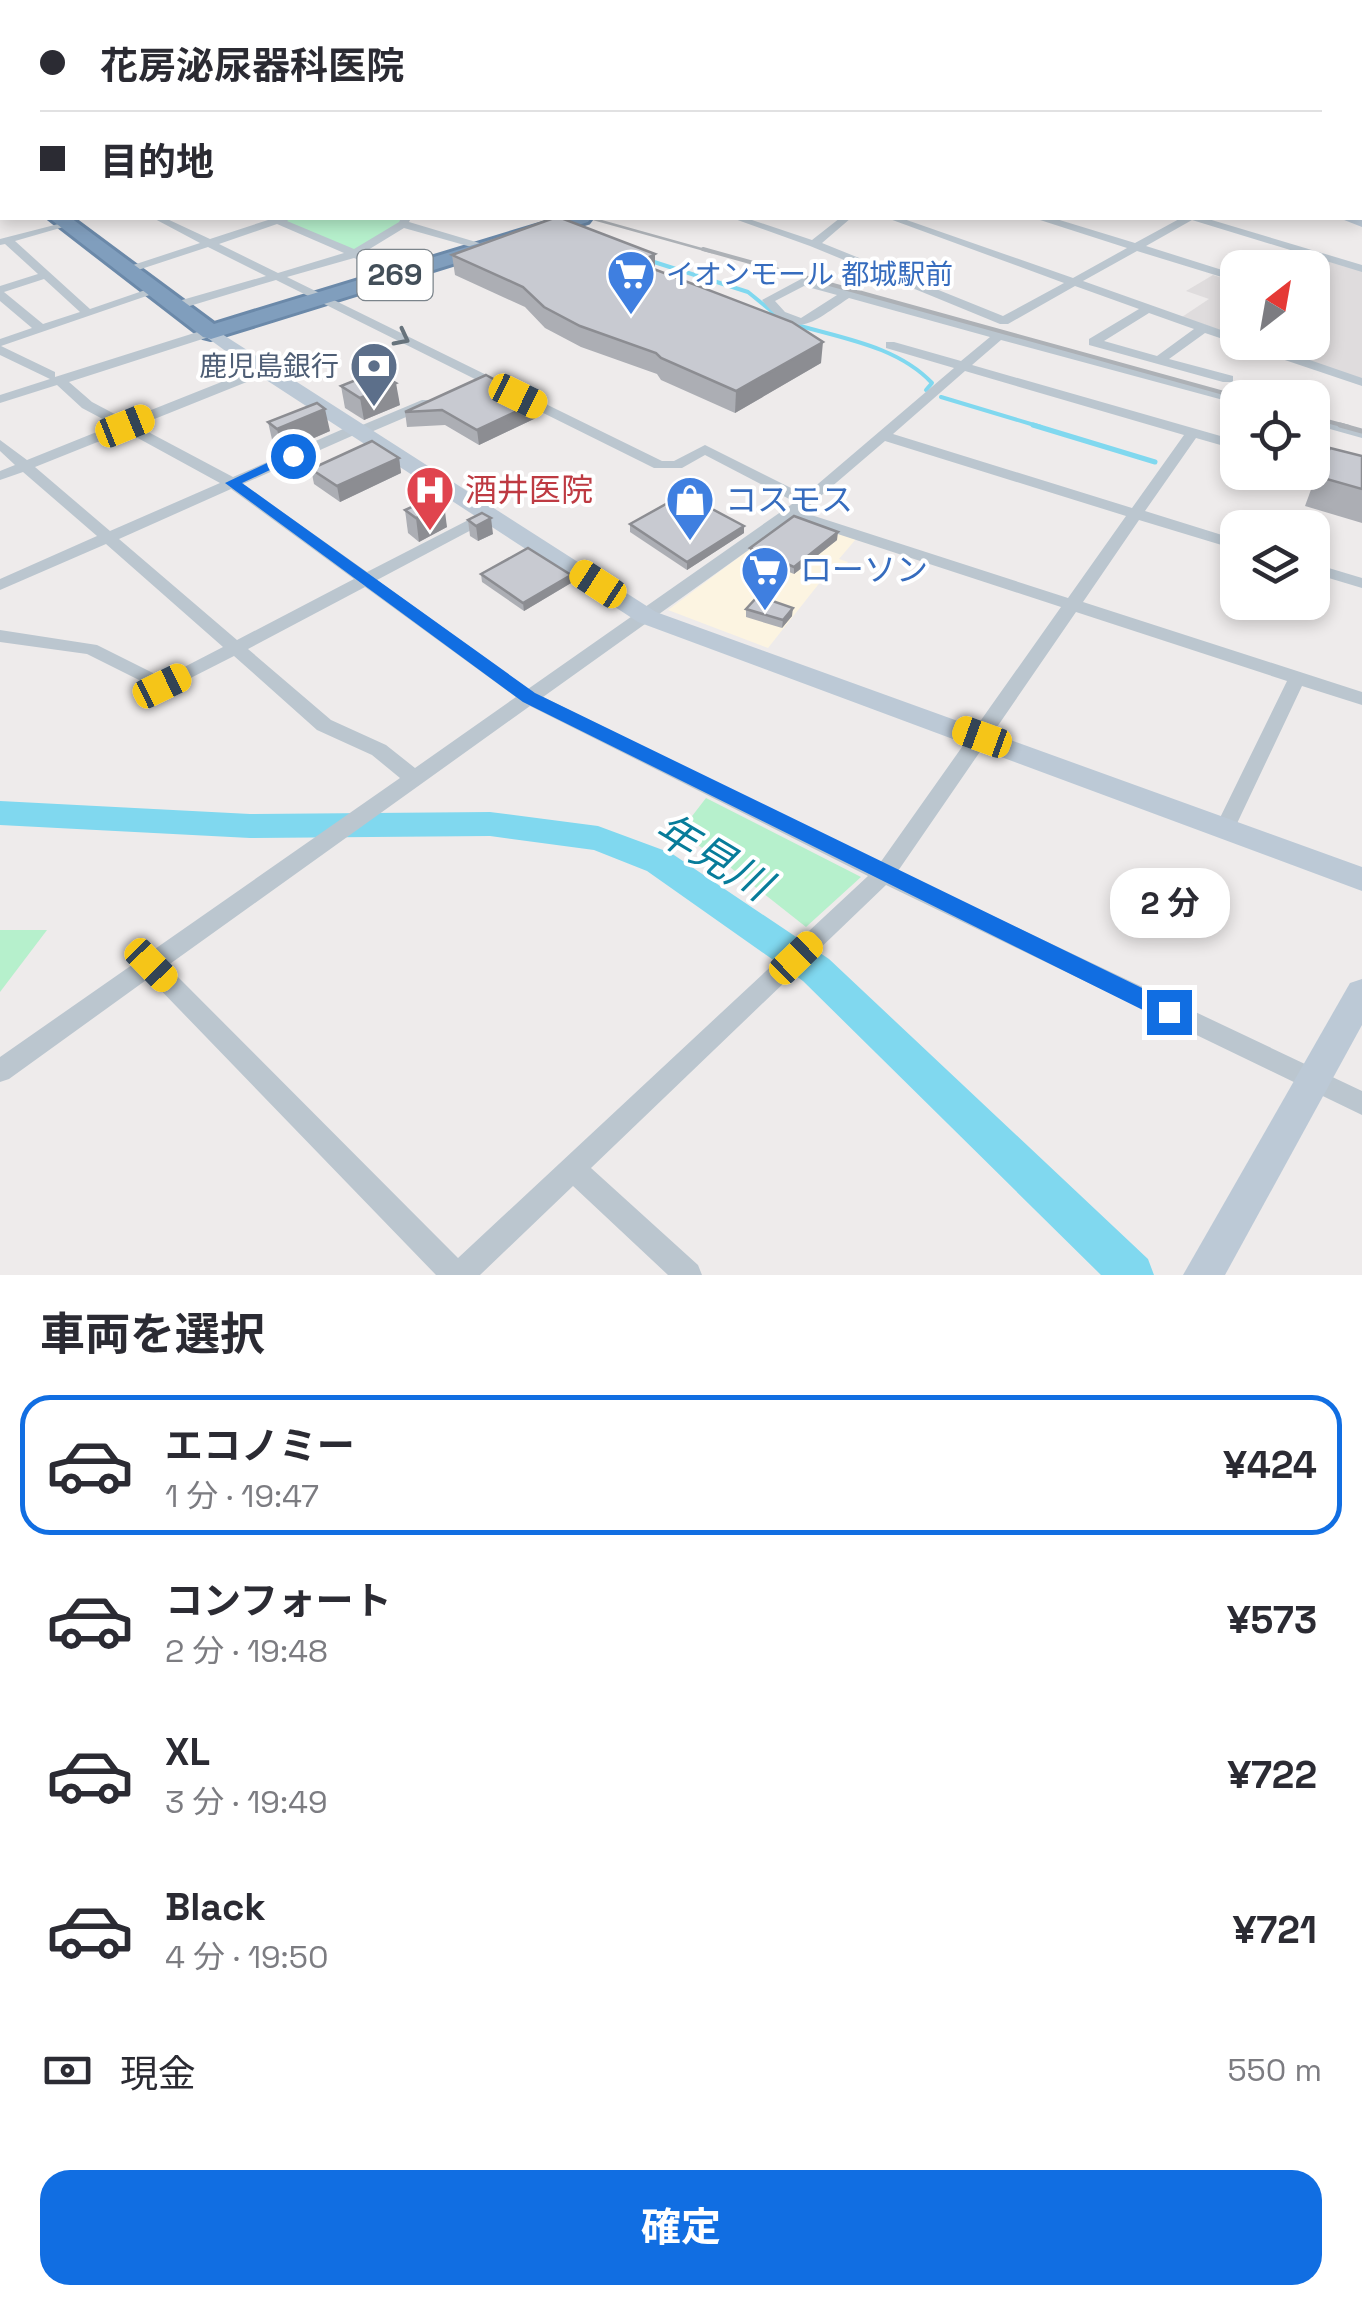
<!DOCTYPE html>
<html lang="ja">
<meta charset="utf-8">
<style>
body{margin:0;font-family:"Space Grotesk","Noto Sans JP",sans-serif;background:#f7f7f7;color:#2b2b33;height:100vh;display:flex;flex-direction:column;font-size:38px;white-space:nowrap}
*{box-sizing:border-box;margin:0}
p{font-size:32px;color:#7c7c81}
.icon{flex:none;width:55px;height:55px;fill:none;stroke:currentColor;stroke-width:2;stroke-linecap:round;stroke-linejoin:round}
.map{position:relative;height:1275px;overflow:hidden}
.sheet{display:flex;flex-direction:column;background:#fff;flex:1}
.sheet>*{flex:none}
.top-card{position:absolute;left:0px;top:0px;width:1362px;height:220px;box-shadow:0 5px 15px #0003;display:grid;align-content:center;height:220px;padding:0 40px;background:#fff}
.needle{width:65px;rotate:31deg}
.fabs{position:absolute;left:1220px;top:250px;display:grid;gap:20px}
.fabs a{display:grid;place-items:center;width:110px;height:110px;border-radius:20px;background:#fff;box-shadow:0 5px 15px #0003;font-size:50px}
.end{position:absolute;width:45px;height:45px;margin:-22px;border:12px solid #116ee2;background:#fff;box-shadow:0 0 0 5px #fff}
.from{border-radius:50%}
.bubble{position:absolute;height:70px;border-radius:30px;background:#fff;box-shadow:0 5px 15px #0003;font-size:32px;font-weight:700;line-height:70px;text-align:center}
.car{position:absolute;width:30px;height:60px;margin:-30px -15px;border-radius:12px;box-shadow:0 0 8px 2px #0007;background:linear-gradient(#f5c518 24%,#345 0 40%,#f5c518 0 76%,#345 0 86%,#f5c518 0)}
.top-card b{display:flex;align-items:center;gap:35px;height:95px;font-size:38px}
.top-card b+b{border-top:2px solid #e1e1e2}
.top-card i{width:25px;height:25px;background:#2b2b33}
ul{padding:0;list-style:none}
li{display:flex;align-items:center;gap:30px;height:140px;margin:0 20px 15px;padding:0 20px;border:5px solid transparent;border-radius:30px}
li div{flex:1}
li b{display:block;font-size:38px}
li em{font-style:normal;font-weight:700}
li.active{border-color:#116ee2}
li>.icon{width:90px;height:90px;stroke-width:1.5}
h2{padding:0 40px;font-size:45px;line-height:120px}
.pay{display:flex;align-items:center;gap:25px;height:110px;padding:0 40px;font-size:38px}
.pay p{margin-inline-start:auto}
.action{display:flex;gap:20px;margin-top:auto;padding:20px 40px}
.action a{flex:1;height:115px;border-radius:30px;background:#116ee2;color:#fff;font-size:40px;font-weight:700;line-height:115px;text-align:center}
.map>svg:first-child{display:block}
</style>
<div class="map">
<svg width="1362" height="1275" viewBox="0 0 1362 1275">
<rect width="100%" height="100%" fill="#eeebeb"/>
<polygon fill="#fcf4e1" points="789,520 856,539 839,559 848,562 839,573 829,571 768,648 668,610"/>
<g fill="#dfdcdd">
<polygon points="1290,250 1362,271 1362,379 1256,343 1312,342 1312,268 1262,267"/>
<polygon points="1213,275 1237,283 1237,336 1182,317 1209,299 1186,291"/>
</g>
<g fill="#b6f0cc">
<polygon points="286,218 406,218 403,224 354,254 276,221"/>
<polygon points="706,798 861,877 806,927 721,860 679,833"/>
<polygon points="0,930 47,930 0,992"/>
</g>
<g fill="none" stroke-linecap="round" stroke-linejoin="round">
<g stroke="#80d8ef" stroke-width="2.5">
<polyline points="308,0 317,2"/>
<polyline points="717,0 725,2"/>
</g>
<g stroke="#80d8ef" stroke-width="4">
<polyline points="651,261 748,292 780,318"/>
<path d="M790 323C839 338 896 345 932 383L926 390"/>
<polyline points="941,397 1041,427"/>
</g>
<polyline stroke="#80d8ef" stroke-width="5" points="1033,425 1155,462"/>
<polygon fill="#80d8ef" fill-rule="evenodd" points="0,801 250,814 490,812 598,826 671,853 829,959 1148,1259 1154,1275 1101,1275 803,981 647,871 594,850 490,836 250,838 0,825"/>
<g stroke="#6b89a9" stroke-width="6">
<g id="highway">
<rect x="0" y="8" width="2" height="8"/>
<polygon points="0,187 2,188 2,200 0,199"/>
<rect x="1360" y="193" width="2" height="12"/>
<polygon points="49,218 71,218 214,324 562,218 591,218 588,222 211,339 203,337"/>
</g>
</g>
<g fill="#bbc6cf" fill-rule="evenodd">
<polygon points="14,0 22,0 23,2 16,2"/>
<polygon points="204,0 212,0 213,2 206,2"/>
<polygon points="244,0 282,0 286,2 241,2"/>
<rect x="0" y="23" width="2" height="5"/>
<rect x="1360" y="29" width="2" height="4"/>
<rect x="1360" y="59" width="2" height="4"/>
<rect x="0" y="70" width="2" height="5"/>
<polygon points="1360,84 1362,85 1362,91 1360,90"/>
<polygon points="1360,108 1362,109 1362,115 1360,114"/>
<rect x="1360" y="138" width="2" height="6"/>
<polygon points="1362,159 1362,168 1360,169 1360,160"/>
<polygon points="2,162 2,168 0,169 0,163"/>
<path d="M153 218H165L210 239 268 220 266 218H291L287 221 354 249 399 222 401 218H411L409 222 486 245V249L482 250 404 228 363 253 403 271V275H395L354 258 287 277 662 461H674L705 445 805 495 954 368 886 348V342H894L961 361 990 337 849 298C812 322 796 343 762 300L803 278 1243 397 1238 398V404L1001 340 972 365 1238 441V450L1196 438 1145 511 1238 540V550L1139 520 1083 602 1362 692V705L1302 686 1232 834 1225 836 1218 834 1215 828 1287 681 1076 612 898 871 1362 1091V1115L886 885 591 1168 698 1265 702 1275H668L573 1186 480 1275H436L149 978 9 1079 0 1082V1057L400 778 372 755 317 730 234 656 163 692 87 654 0 642V630L97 645 163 678 223 647 106 544 0 590V579L97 536 23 472 0 480V471L15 465 0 451V440L27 460 114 425 82 408 57 385 0 403V395L50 379 0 355V339L32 328 0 301V286L38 274 5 244 0 245V239L74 220V224L15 241 90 309 154 287 164 290 1 346 55 372V377L207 329H215V335L69 382 92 402 126 420 259 367H269V373L137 426 233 477 350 426H360L422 400H432V406L364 435H354L243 484 367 572 482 513H492L495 516 492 519 377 580 528 689 795 502 705 455 682 468H654L276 280 183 308H175V302L266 276 208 247 135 271H127V267L200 243ZM277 224 344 253 278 273 219 244ZM44 279 80 312 43 324 4 292ZM804 286 837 295 801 318 785 312 775 301ZM965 371 1184 435 1132 508 893 434ZM125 431 220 483 110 531 35 467ZM885 441 1126 516 1068 598 802 512ZM231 489 354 579 237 640 119 539ZM792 519 1061 607 880 863 543 697ZM365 587 516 697 415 768 386 745 331 720 248 649ZM530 706 868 876 458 1258 167 966Z"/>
<path d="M732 218H746L812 240 840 218H851L822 243 1003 316 1064 283 887 218H901L1073 278 1127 248 1040 220 1039 218H1053L1135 243 1181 218H1205L1362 265V272L1192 220 1146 246 1238 275V282L1137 251 1083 281 1238 336V342H1258L1362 378V386L1205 333 1169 359 1233 376V382H1223L1089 345V339L1139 309 1075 286 1008 324H1000L810 246ZM1149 313 1194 329 1157 356 1104 341Z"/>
<polygon points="1312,416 1362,430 1362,438 1312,424"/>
<polygon points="1312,464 1362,477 1362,486 1312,472"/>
<polygon points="1312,563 1362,578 1362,588 1312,573"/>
</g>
<g fill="#bcc9d6" fill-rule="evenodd">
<polygon points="99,0 109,0 109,1 100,2"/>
<polygon points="383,0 402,0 403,2 386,2"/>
<polygon points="1332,0 1358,0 1359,2 1335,2"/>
<polygon points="1360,18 1362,18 1360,28"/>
<polygon points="1362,217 1362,227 1339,218 1360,217"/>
<polygon points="211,327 656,612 1362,867 1362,891 638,622 257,374 205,336 205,328"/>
<polygon points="1362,979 1362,1025 1225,1275 1183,1275 1350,983"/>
</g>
<use href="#highway" fill="#809ebd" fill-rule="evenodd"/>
<polyline stroke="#adb1b6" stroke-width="2.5" points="590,218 712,252"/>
<g stroke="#adb1b6" stroke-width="4">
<polyline points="703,249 1242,398"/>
<polyline points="1312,417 1349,427"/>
</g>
<polyline stroke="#adb1b6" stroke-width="5" points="1340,425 1362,431"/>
</g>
<g fill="#acaeb4">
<polygon points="655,254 655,269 821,363 735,413 661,380 657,374 581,347 545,328 525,307 455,275 452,255"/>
<polygon points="341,386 400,405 364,420 345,408"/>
<polygon points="536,402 538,417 479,445 445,425 407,427 405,412"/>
<polygon points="268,422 330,431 282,452 273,444"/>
<polygon points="1362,456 1362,523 1305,506 1316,476"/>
<polygon points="399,458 401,473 340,502 314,484 311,469"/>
<polygon points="405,510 447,527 419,542 408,533"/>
<polygon points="468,520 493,534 478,541 470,536"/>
<polygon points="630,524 744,526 744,533 687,570 630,532"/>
<polygon points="837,540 794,574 750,556 750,548"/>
<polygon points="481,574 571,583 524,611 482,582"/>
<polygon points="746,609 792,616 782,628 746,617"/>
</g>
<g fill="#8c8d92">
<polygon points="0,117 2,117 2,140 0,141"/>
<polygon points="655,254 655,274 638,263"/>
<polygon points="823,342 821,363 735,413 736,391"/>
<polygon points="396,383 400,405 364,420 360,398"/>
<polygon points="536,402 538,417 479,445 477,430"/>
<polygon points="325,409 330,431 282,452 277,429"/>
<polygon points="399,458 401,473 340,502 337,486"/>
<polygon points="444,504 447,527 419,542 416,518"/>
<polygon points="491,518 493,534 478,541 476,526"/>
<polygon points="744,526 744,533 687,570 687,562"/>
<polygon points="838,532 837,540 794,574 794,567"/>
<polygon points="571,575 571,583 524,611 523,603"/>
<polygon points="793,608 792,616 782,628 783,620"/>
</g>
<g fill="#c8cad1" stroke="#8c8d92" stroke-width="2.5">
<polygon points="0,96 2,97 2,117 0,117"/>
<polygon points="554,218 561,218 655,254 638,263 792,322 823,342 736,391 661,358 656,353 580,326 544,307 523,287 452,255"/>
<polygon points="376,372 396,383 360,398 341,386"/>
<polygon points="486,375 536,402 477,430 442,410 405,412"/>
<polygon points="317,403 325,409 277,429 268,422"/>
<polygon points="372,441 399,458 337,486 311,469"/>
<polygon points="1330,448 1362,456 1362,489 1316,476"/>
<polygon points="684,494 744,526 687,562 630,524"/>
<polygon points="434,497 444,504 416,518 405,510"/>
<polygon points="482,513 491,518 476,526 468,520"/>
<polygon points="794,516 838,532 794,567 750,548"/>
<polygon points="528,548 571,575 523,603 481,574"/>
<polygon points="758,596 793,608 783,620 746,609"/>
</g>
<defs><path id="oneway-chevron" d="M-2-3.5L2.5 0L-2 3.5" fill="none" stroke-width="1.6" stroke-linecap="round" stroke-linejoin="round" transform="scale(2.5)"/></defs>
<use stroke="#67737c" href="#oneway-chevron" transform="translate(402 338) rotate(27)"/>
<polygon fill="#116ee2" points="288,453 300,456 242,483 535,693 1177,1005 1180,1012 1177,1019 1161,1019 523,702 225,483"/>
<defs>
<g id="supermarket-pin" transform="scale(2.5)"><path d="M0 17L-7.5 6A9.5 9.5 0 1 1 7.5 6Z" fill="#3f7fe0" stroke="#fff"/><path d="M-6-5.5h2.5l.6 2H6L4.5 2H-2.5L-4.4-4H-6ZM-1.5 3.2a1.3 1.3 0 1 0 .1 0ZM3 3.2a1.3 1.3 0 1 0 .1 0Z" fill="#fff"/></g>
<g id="bank-pin" transform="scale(2.5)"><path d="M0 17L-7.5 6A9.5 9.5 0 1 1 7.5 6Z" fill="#5c6f8a" stroke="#fff"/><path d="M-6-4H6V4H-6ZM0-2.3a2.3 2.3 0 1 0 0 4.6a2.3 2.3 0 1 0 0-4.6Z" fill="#fff"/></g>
<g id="hospital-pin" transform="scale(2.5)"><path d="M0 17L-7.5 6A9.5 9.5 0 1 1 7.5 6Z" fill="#e0444e" stroke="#fff"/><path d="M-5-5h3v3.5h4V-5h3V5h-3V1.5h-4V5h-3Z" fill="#fff"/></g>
<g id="shop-pin" transform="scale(2.5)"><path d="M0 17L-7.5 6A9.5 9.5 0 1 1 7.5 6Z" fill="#3f7fe0" stroke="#fff"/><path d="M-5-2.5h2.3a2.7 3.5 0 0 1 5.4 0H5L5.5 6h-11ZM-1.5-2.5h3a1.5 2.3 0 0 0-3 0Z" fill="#fff"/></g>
</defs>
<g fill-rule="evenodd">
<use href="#supermarket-pin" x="631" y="274"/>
<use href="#bank-pin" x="374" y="366"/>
<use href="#hospital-pin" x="430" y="490"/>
<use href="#shop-pin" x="690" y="500"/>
<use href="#supermarket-pin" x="765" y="570"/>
</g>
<g text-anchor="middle" stroke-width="8" stroke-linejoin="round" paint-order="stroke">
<g font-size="28" fill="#366cbe" stroke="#fff" text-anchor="start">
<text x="666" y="284">イオンモール 都城駅前</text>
</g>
<g font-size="28" fill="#4e5e75" stroke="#fff" text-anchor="end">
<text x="339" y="376">鹿児島銀行</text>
</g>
<rect fill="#fff" stroke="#7b848b" stroke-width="2.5" x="357.5" y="250" width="75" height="50" rx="8"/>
<g font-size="30" font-weight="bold" fill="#434f59">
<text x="395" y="285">269</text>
</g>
<g font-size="32" fill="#be3a42" stroke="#fff" text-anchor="start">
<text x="465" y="501">酒井医院</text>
</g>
<g font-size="32" fill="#366cbe" stroke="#fff" text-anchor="start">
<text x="725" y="511">コスモス</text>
<text x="800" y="581">ローソン</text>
</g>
<g font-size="42" font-style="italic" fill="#077c9a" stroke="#fff">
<text transform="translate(713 856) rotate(31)" y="15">年見川</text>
</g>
</g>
</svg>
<div class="fabs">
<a><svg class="needle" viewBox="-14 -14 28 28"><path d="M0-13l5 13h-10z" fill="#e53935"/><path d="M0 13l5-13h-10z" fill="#7c7c81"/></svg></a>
<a><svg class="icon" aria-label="locate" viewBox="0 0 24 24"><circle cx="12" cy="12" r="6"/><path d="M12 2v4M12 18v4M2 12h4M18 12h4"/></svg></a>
<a><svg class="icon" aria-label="layers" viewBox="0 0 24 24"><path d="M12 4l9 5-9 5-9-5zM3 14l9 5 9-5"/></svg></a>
</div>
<i class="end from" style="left:293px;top:456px"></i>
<i class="end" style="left:1169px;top:1012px"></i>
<div class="bubble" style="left:1110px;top:868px;width:120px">2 分</div>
<i class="car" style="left:518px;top:396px;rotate:116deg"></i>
<i class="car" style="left:125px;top:426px;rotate:68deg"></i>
<i class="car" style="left:598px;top:584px;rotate:303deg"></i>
<i class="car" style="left:162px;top:686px;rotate:64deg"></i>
<i class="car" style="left:982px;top:737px;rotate:290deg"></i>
<i class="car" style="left:796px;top:958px;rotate:46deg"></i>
<i class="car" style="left:151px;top:965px;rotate:136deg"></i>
<div class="top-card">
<b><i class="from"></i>花房泌尿器科医院</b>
<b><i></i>目的地</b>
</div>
</div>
<section class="sheet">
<h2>車両を選択</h2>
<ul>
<li class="active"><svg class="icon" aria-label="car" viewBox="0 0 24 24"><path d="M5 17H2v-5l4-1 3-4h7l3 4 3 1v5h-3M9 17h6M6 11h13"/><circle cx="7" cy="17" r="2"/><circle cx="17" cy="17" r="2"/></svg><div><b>エコノミー</b><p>1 分 · 19:47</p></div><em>¥424</em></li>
<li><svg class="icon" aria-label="car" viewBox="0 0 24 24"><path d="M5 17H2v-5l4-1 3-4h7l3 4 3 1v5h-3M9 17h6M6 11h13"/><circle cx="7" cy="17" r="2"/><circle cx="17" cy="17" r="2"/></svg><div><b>コンフォート</b><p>2 分 · 19:48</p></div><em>¥573</em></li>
<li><svg class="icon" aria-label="car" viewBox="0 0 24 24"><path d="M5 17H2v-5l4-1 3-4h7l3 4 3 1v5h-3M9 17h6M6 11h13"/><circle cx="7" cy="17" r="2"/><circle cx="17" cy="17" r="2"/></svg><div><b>XL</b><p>3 分 · 19:49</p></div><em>¥722</em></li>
<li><svg class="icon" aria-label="car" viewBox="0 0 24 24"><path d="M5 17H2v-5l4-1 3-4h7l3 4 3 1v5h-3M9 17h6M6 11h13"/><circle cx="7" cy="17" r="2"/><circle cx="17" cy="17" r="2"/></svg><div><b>Black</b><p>4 分 · 19:50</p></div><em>¥721</em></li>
</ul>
<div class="pay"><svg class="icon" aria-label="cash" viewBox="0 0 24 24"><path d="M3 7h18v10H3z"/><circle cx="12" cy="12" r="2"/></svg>現金<p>550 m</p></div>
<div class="action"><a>確定</a></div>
</section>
